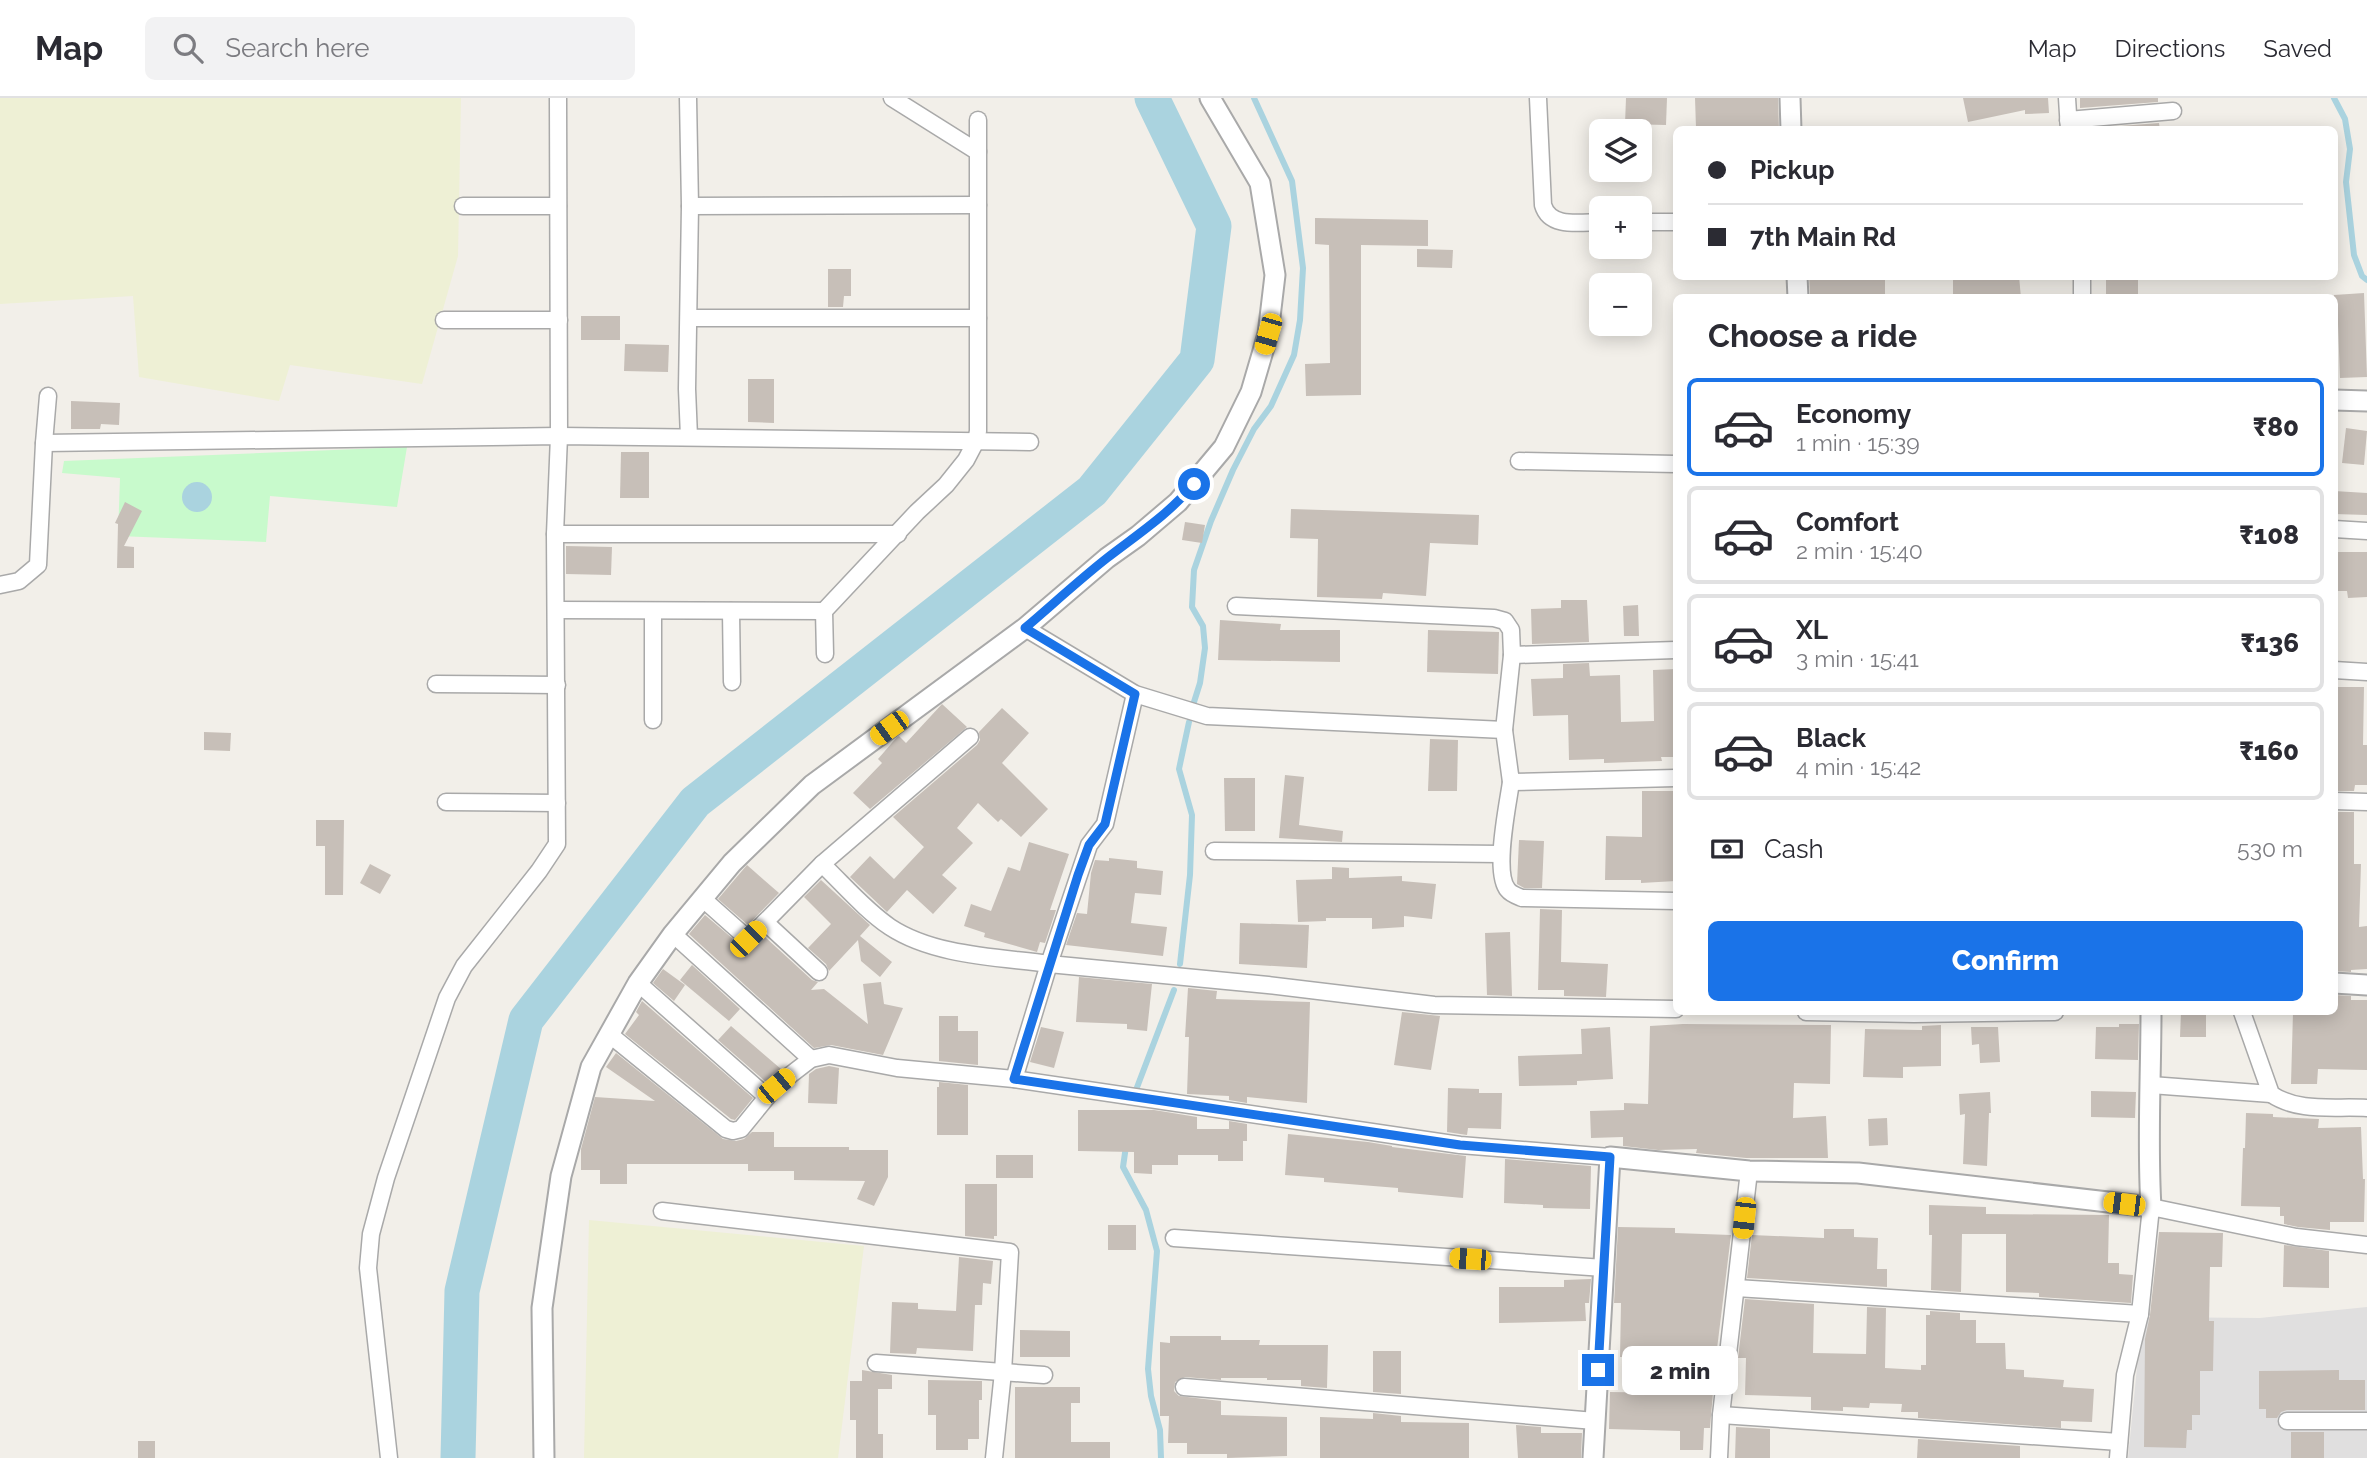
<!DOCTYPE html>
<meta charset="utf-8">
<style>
body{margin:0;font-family:Raleway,sans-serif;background:#f2f2f3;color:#2b2b33;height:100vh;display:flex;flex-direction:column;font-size:26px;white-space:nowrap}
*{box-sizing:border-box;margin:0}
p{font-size:23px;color:#7c7c81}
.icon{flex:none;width:38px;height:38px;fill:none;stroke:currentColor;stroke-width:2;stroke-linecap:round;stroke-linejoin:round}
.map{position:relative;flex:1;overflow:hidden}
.side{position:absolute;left:1673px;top:196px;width:665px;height:721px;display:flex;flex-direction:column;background:#fff;border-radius:10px;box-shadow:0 4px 18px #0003}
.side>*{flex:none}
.banner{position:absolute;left:1673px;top:28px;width:665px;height:154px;border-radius:10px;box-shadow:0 4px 18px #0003;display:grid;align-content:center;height:154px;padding:0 35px;background:#fff}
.fabs{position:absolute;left:1589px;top:21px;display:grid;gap:14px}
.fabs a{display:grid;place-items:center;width:63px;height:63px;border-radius:10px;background:#fff;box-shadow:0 4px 18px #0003;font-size:35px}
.end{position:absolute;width:32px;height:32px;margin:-16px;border:9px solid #1a73e8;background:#fff;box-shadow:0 0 0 4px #fff}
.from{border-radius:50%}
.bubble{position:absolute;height:49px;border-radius:10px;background:#fff;box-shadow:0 4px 18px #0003;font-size:23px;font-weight:800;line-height:49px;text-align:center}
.car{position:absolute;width:21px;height:42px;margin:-21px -10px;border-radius:9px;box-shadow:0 0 5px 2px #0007;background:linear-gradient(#f5c518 24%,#345 0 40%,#f5c518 0 76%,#345 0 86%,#f5c518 0)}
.banner b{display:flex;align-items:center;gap:24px;height:66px;font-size:26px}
.banner b+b{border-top:2px solid #e1e1e2}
.banner i{width:18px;height:18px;background:#2b2b33}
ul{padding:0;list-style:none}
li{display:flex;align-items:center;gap:21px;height:98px;margin:0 14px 10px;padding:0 21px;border:4px solid #e1e1e2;border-radius:10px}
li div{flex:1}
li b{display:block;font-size:26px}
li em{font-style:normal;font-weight:800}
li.on{border-color:#1a73e8}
li>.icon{width:63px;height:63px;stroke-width:1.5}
h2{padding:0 35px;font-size:32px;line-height:84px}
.pay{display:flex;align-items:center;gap:18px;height:77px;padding:0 35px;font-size:26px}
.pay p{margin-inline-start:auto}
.button{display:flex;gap:14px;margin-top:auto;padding:14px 35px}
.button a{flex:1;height:80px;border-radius:10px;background:#1a73e8;color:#fff;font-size:28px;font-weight:800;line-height:80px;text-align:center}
header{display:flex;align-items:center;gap:42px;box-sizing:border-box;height:98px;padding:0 35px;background:#fff;border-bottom:2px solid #e1e1e2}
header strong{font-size:33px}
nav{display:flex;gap:38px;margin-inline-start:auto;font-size:24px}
.search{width:490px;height:63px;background:#f2f2f3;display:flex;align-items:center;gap:18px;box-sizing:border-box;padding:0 24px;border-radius:10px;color:#7c7c81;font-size:26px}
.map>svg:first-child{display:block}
</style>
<header>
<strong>Map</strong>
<div class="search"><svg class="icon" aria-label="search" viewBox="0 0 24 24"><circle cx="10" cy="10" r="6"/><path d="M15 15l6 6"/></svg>Search here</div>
<nav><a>Map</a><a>Directions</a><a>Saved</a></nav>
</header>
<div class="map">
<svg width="2367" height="1360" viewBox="0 0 2367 1360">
<rect width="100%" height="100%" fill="#f2efe9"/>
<polygon fill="#e0dfdf" points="2367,1209 2367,1360 2128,1360 2142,1219 2260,1220"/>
<g fill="#eef0d5">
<polygon points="0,0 461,0 458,158 422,286 290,267 279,303 139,279 133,198 0,206"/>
<polygon points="589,1122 864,1148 838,1360 584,1360"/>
</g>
<polygon fill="#c8facc" points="407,349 397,409 270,398 266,444 118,438 120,380 62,375 64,363"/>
<circle fill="#aad3df" cx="197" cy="399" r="15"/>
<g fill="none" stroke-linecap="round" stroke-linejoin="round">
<g stroke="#aad3df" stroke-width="6">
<polyline points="2334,0 2345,21 2350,51 2346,84 2354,157 2362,178 2367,182"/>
<polyline points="1194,604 1200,585 1205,550 1203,528 1192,509 1194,472 1211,423 1233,372 1254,331 1271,308 1294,257 1300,222 1303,170 1292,83 1254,0"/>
<polyline points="1180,866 1190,777 1192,717 1179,671 1189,624"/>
<polyline points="1136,992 1174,892"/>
<polyline points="1126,1048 1123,1069 1146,1112 1157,1153 1148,1271 1151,1298 1160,1332 1161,1360"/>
</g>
<polyline stroke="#aad3df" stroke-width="35" points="458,1360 462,1193 526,922 695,704 1092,393 1197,262 1214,128 1152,0"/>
</g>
<g fill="#c7bfb8">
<polygon points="1626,0 1667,0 1666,27 1625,26"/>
<polygon points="1695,0 1778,0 1779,32 1760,32 1760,29 1696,30"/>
<polygon points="1963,0 2048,0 2049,15 2025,16 2025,12 1968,24"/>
<polygon points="2080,0 2158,0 2158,4 2080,10"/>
<polygon points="2159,25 2160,32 2081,32 2081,31"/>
<polygon points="1315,120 1428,122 1428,148 1361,147 1361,297 1306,298 1305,266 1330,265 1329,147 1315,146"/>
<polygon points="1417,151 1453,152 1452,170 1417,169"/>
<polygon points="828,171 851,171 851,198 844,198 843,209 828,209"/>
<polygon points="1809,178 1885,178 1885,196 1810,196"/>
<polygon points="1953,178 2019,178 2021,200 1953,200"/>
<rect x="2106" y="178" width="32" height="22"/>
<polygon points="2364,195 2367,279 2340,280 2338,226 2334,226 2334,197"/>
<rect x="581" y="218" width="39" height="24"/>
<polygon points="625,246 669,247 668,274 624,273"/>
<polygon points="748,281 774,281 774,325 748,324"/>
<polygon points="71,303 120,305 119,327 101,326 100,331 71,331"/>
<polygon points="2346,330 2367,333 2364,367 2342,365"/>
<polygon points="621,354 649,354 649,400 620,400"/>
<polygon points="2334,393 2367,395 2367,417 2334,416"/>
<polygon points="125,404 142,413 124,448 134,449 134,470 117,470 118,426 115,425"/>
<polygon points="1291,411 1479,417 1478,447 1430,445 1426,498 1383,495 1382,501 1317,499 1318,441 1290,440"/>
<polygon points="1185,424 1205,427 1202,445 1182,442"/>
<polygon points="566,448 612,449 611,477 566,476"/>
<polygon points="2334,454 2367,454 2367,499 2348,500 2347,493 2334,493"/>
<polygon points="1561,502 1587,502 1589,544 1532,546 1531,511 1561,510"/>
<polygon points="1638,507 1639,538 1624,538 1623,508"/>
<polygon points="1220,522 1281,526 1280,532 1340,532 1340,564 1218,562"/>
<polygon points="1428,532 1499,534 1498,576 1427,574"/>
<polygon points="1589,565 1590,578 1620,577 1621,624 1654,623 1653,572 1676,571 1676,659 1661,659 1662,663 1604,665 1604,661 1569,662 1568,617 1533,618 1531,581 1563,580 1563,566"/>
<polygon points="2335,589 2364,589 2363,647 2367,647 2367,687 2355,687 2354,693 2334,693"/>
<polygon points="942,606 967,629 870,711 853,695 882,665 878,661 897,639 899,638 906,645"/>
<polygon points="1002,610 1029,635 1002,665 1048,711 1021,739 1001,721 998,724 978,705 957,730 973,745 942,777 957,790 933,816 907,792 887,814 850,779 870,758 894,781 924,749 893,719 977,647 980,642 979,634"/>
<polygon points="204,634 231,635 230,653 204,652"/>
<polygon points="1430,641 1458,642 1457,693 1428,693"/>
<polygon points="1285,677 1304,679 1299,727 1343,733 1342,744 1279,740"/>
<polygon points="1224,680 1255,680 1255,733 1225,733"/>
<polygon points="1642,693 1676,693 1676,783 1641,785 1641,782 1605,782 1606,738 1642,739"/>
<polygon points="2334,714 2354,714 2354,766 2361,766 2359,829 2367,828 2367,871 2351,872 2351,874 2334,873"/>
<polygon points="316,722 344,722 343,797 325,797 325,748 316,748"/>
<polygon points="1519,742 1544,743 1542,790 1524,790 1517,786"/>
<polygon points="1029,744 1069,756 1050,812 1056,812 1045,845 1040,844 1037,854 984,839 985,835 964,828 971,806 991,813 1008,769 1020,773"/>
<polygon points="1109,760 1137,763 1137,770 1163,773 1161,797 1135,795 1131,825 1167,829 1163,858 1066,847 1077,815 1087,816 1091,775 1095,762 1109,763"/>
<polygon points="370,766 391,777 380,796 360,785"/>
<polygon points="747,767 779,795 748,827 718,801"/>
<polygon points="1332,769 1349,770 1349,780 1402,778 1402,783 1436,786 1432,821 1404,818 1404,829 1372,831 1372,820 1326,820 1326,823 1298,824 1296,782 1332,781"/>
<polygon points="821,782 870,827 860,838 892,864 880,879 861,863 858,842 829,873 826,866 808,850 831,826 804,799"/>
<polygon points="1540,811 1562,812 1561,864 1608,866 1606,899 1564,898 1564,892 1538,892"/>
<polygon points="705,817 745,851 755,849 765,839 812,882 818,884 811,892 824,891 868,926 863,886 881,884 884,906 903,910 883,957 831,947 814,950 689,836"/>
<polygon points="1240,825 1309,827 1307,870 1239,866"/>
<polygon points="1510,834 1512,898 1487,897 1485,835"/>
<polygon points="692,867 740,911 729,923 680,882"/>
<polygon points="663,871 685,887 674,903 653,885"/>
<polygon points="1079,879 1152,886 1147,933 1127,931 1127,926 1076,924"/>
<polygon points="1188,890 1217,893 1216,901 1310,904 1307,1005 1247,999 1247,1005 1229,1002 1229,998 1187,996 1189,939 1185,939"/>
<polygon points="2334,897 2351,898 2351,902 2367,902 2367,972 2318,971 2317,986 2291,986 2293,914 2334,914"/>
<polygon points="642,903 753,1000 735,1022 731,1021 625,936 639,917 636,914"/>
<polygon points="1402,914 1440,918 1431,972 1394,967"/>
<polygon points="2181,914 2206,914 2206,939 2180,939"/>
<polygon points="939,918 958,918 958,933 978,933 978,967 939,963"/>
<polygon points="1683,926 1831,927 1830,986 1794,985 1793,1020 1826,1018 1828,1060 1746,1060 1696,1055 1697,1051 1658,1052 1623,1048 1623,1039 1591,1040 1590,1013 1624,1012 1624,1005 1648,1006 1650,928"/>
<polygon points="2119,926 2139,926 2138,962 2095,961 2096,929 2119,929"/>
<polygon points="1941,927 1941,968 1903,969 1903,980 1863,979 1865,931 1922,932 1922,928"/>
<polygon points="731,928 760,953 781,971 766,984 718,942"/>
<polygon points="1041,929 1064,934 1054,970 1030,964"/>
<polygon points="1610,929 1613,981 1577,983 1577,987 1519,988 1518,958 1582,956 1581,931"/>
<polygon points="1971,929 1998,929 2000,964 1980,965 1979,946 1972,947"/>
<polygon points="616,955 723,1041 736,1043 744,1041 752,1034 774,1034 774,1049 849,1049 849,1052 888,1052 888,1079 874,1108 857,1101 865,1083 794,1082 794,1073 748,1073 748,1066 627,1066 627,1086 600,1086 600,1072 581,1072 581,1051 595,999 655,1003 606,969"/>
<polygon points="829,968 839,970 837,1006 808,1005 809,976 816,971"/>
<polygon points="939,984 968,987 968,1037 937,1037 937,989 939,989"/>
<polygon points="1448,990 1479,991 1479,995 1502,995 1501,1031 1468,1030 1467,1037 1447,1034"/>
<polygon points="2091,993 2136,994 2135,1020 2091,1019"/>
<polygon points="1990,994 1991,1015 1989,1015 1987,1068 1963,1066 1965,1016 1960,1017 1959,996"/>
<polygon points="1078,1012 1154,1012 1197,1019 1197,1031 1229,1031 1229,1023 1247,1026 1247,1043 1243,1043 1243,1063 1218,1063 1218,1057 1178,1057 1178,1067 1152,1067 1152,1076 1134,1075 1134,1054 1078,1053"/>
<polygon points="2246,1015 2273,1016 2273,1019 2319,1021 2318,1030 2361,1029 2363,1081 2365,1081 2364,1124 2330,1124 2330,1132 2298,1129 2284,1126 2284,1118 2280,1118 2280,1109 2241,1108 2243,1050 2245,1050"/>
<polygon points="1887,1020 1888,1047 1869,1048 1868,1021"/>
<polygon points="1288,1036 1368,1044 1392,1048 1392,1049 1466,1058 1463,1100 1398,1094 1398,1090 1324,1084 1324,1080 1285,1077"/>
<rect x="996" y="1057" width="37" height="23"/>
<polygon points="1505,1061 1591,1068 1590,1111 1543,1110 1543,1107 1504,1105"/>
<polygon points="965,1086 997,1086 997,1138 994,1138 994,1141 965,1138"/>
<polygon points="1929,1107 1986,1109 1986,1116 2109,1117 2108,1165 2119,1165 2119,1176 2133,1177 2131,1205 2039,1199 2039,1195 2006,1194 2006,1136 1962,1136 1961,1194 1931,1192 1932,1137 1929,1137"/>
<rect x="1108" y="1127" width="28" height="25"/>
<polygon points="1618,1129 1675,1130 1675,1135 1731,1137 1716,1259 1710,1330 1704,1330 1703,1352 1680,1352 1680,1333 1609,1331 1610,1294 1672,1295 1673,1260 1620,1259 1621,1205 1614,1205"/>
<polygon points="1824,1131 1854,1131 1854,1139 1878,1140 1877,1171 1887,1171 1887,1189 1747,1180 1752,1137 1824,1140"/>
<polygon points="2159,1134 2223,1135 2222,1169 2210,1169 2209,1223 2214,1223 2213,1273 2200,1273 2200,1317 2192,1317 2192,1332 2187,1332 2186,1350 2144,1349 2145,1241 2150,1217"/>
<polygon points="2284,1147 2329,1153 2329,1190 2283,1189"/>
<polygon points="959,1159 993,1163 991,1186 983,1185 982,1207 975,1207 973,1253 917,1250 916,1256 890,1255 892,1204 918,1205 918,1211 956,1213"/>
<polygon points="1591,1181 1589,1205 1585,1205 1586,1223 1499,1225 1499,1189 1564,1189 1564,1182"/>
<polygon points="1745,1201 1814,1206 1813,1255 1866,1256 1867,1209 1886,1210 1885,1270 1921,1272 1921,1267 1926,1267 1926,1217 1930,1217 1930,1213 1960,1215 1960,1222 1976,1222 1976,1245 2005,1245 2006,1271 2024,1272 2024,1279 2064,1282 2063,1289 2094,1291 2092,1324 2061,1323 2061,1330 1918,1320 1918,1314 1901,1314 1902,1306 1870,1305 1869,1310 1843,1309 1843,1313 1811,1312 1811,1299 1745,1297 1746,1260 1738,1260"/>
<polygon points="1020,1232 1070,1233 1070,1259 1020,1259"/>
<polygon points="1170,1238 1221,1238 1221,1242 1260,1242 1259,1247 1328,1247 1327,1290 1301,1288 1301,1282 1267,1282 1267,1280 1221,1280 1221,1282 1185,1279 1175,1284 1174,1293 1179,1298 1221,1303 1221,1317 1287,1319 1287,1358 1227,1360 1227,1356 1187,1356 1187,1345 1168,1345 1169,1318 1160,1318 1160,1244 1170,1245"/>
<polygon points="1373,1253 1401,1253 1401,1296 1373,1294"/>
<polygon points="862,1272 892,1277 892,1291 878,1291 878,1336 883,1336 883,1360 856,1360 856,1322 850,1322 850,1283 862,1283"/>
<polygon points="2339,1272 2339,1282 2365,1282 2365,1312 2287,1312 2281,1314 2277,1320 2266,1320 2266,1311 2259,1311 2259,1273"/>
<polygon points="928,1282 982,1283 982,1302 979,1302 979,1341 968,1341 968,1352 936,1352 936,1317 928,1317"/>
<polygon points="1015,1289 1080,1289 1080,1305 1071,1305 1071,1344 1110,1344 1110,1360 1015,1360"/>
<polygon points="1373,1315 1401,1318 1401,1324 1469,1325 1469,1360 1320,1360 1320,1319 1373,1321"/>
<polygon points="1516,1327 1541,1329 1541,1335 1582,1335 1581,1360 1518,1360"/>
<polygon points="1736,1329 1770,1331 1770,1360 1735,1360"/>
<rect x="2291" y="1334" width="33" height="26"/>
<polygon points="1918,1341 2020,1348 2020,1360 1917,1360"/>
<rect x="138" y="1343" width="17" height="17"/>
</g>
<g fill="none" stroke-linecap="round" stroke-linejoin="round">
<g stroke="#a9a9a9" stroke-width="19">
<g id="minor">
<polyline points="688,0 690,108 687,291 689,339"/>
<path d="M1538 0 1543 107C1550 131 1581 124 1601 124"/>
<polyline points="2067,0 2069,32"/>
<polyline points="978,22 978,54"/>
<polyline points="2068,22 2173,13"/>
<polyline points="463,108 558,108"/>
<polyline points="690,108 978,107"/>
<polyline points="1640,124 1676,124"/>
<polyline points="2082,178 2082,200"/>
<polyline points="689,220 978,220"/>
<polyline points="444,222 559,222"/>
<polyline points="44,345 559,338 1030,344"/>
<polyline points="1519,363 1676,366"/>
<polyline points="2334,431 2367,433"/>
<polyline points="555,436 898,436"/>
<polyline points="0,487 19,483 38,467 44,345 48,298"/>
<polyline points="1236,508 1494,520 1505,523 1511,532 1512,557 1676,552"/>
<polyline points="557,512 824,513"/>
<polyline points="653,513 653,622"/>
<polyline points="731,513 732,584"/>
<polyline points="1025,530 1135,596 1207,618 1504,632 1511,684 1676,680"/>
<polyline points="825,556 824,513 917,414 946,387 966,362 976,343 978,333 978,54 892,0"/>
<polyline points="2334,572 2367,574"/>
<polyline points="436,586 557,587"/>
<polyline points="1135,596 1105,726 1089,747 1049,866 1268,887 1434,907 1676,911"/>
<polyline points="1504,632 1512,557"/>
<path d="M1511 684C1508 706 1493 775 1508 792 1511 796 1517 798 1522 800L1676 803"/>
<polyline points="2334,703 2367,704"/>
<polyline points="446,704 557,705"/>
<polyline points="1214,753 1501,756"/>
<polyline points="822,766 970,639"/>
<polyline points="702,800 748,841 765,824 819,874"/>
<path d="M765 824 822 766C844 787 865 812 890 829 934 858 998 859 1049 866L1014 981"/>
<polyline points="673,836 811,961"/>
<polyline points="638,885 767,999"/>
<polyline points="1806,914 1914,916 2055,914"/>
<path d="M2242 914 2271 996C2299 1015 2334 1008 2367 1010"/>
<polyline points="609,936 726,1031 733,1033 741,1031 776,988 811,961 829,957 897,970 1014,981 1460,1047 1610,1059"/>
<polyline points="2151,987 2271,996"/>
<polyline points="662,1113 1010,1154 1003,1274 994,1360"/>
<polyline points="1174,1140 1604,1170"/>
<polyline points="1736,1190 2140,1216"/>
<polyline points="876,1265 1044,1277"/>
<polyline points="1184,1289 1595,1323"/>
<polyline points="1721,1317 2119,1344"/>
<polyline points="2287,1323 2367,1323"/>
<polyline points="389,1360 368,1170 371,1136 386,1080 447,900 464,868 539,773 557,746 555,436 559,338 558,0"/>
<polyline points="1719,1360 1721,1317 1749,1073"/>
<polyline points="2118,1360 2125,1277 2140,1216 2151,1109 2296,1139 2367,1147"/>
</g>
</g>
<g stroke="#a9a9a9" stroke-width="23">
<g id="tertiary">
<polyline points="1790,0 1791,32"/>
<polyline points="1797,178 1798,200"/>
<polyline points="2334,302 2367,303"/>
<polyline points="2334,885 2367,887"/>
<polyline points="544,1360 542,1210 561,1078 591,969 638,885 673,836 732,765 812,687 1025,530 1107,460 1138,438 1178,404 1224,349 1251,294 1268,236 1275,177 1260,85 1210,0"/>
<path d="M1593 1360 1610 1059 1749 1073 1858 1075 2151 1109C2147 1044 2151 979 2151 914"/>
</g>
</g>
<use href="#minor" stroke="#fff" stroke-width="16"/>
<use href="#tertiary" stroke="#fff" stroke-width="19"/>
</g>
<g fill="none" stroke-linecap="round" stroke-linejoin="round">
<path stroke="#1a73e8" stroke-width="9" d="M1194 386C1169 416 1138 436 1107 460 1079 482 1052 507 1025 530L1135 596 1105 726 1089 747 1078 777 1014 981 1460 1047 1610 1059 1598 1272"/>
</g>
</svg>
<div class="fabs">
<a><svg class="icon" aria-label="layers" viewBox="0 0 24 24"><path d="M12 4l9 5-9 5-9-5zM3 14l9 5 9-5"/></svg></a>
<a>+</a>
<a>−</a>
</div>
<i class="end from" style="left:1194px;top:386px"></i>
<i class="end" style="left:1598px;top:1272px"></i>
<div class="bubble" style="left:1622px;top:1248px;width:116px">2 min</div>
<i class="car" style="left:1268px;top:236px;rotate:196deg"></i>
<i class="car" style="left:889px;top:630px;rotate:234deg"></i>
<i class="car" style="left:748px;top:841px;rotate:45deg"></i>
<i class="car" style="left:776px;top:988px;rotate:50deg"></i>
<i class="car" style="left:2124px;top:1106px;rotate:277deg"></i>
<i class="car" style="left:1744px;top:1120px;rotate:186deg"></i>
<i class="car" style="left:1470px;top:1161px;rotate:274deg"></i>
<div class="banner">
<b><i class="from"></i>Pickup</b>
<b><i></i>7th Main Rd</b>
</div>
<section class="side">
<h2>Choose a ride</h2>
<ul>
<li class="on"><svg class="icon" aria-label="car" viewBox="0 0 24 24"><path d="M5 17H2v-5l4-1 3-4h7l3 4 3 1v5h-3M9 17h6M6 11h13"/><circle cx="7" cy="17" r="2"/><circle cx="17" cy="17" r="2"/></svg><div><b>Economy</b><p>1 min · 15:39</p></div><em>₹80</em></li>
<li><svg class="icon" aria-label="car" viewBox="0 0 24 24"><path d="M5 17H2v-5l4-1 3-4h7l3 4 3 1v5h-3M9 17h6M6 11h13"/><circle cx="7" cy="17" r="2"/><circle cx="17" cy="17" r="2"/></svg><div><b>Comfort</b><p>2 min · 15:40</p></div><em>₹108</em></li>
<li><svg class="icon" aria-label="car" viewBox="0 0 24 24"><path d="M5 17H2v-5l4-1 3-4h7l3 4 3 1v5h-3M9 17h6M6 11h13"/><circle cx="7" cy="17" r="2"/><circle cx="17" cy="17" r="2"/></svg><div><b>XL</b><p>3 min · 15:41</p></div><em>₹136</em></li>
<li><svg class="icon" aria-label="car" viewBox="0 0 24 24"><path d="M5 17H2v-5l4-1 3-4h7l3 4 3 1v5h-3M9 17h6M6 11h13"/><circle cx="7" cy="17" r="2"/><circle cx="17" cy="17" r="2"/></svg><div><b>Black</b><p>4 min · 15:42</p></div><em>₹160</em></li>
</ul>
<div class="pay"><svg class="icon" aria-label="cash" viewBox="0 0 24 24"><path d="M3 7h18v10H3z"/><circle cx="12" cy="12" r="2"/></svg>Cash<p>530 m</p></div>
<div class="button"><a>Confirm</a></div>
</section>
</div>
